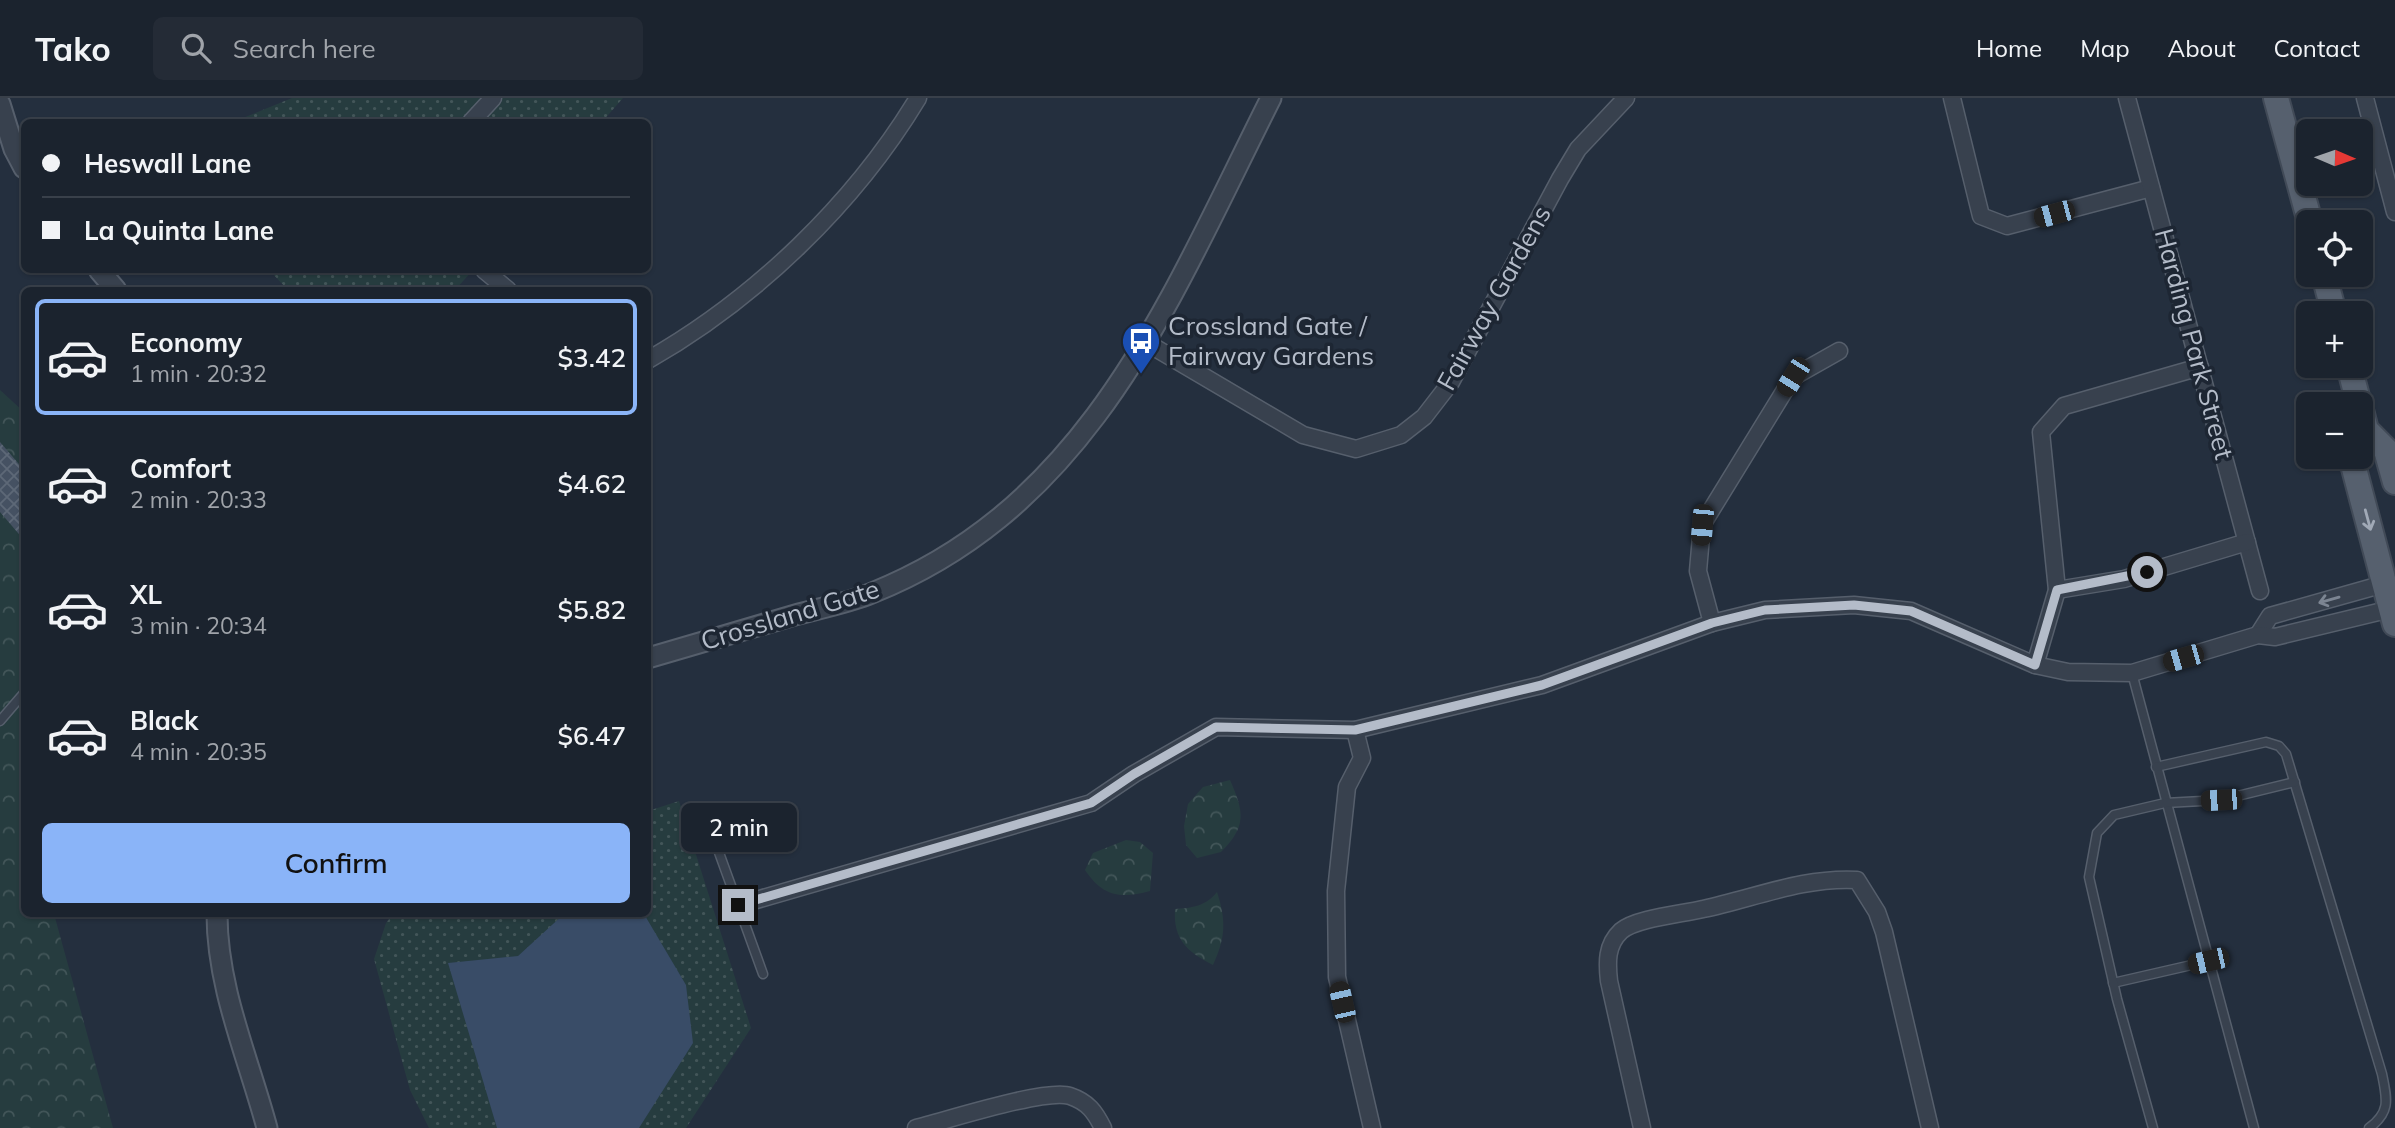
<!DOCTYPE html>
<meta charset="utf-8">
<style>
body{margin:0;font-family:Mulish,sans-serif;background:#242b36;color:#f1f3f6;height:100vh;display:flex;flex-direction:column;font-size:26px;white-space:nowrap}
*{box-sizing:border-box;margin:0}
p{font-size:23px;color:#a0a4aa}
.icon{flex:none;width:38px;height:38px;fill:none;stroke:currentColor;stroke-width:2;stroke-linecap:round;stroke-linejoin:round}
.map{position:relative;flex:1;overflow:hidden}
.details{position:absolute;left:21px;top:189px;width:630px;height:630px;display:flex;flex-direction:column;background:#1b232e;border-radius:10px;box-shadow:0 2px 5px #0004,0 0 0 2px #39404a}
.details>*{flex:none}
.top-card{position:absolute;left:21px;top:21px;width:630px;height:154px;border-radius:10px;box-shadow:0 2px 5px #0004,0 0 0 2px #39404a;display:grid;align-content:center;height:154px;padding:0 21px;background:#1b232e}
.needle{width:46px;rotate:92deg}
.controls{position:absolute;left:2296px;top:21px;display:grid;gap:14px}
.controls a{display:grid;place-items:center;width:77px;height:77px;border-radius:10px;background:#1b232e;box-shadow:0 2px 5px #0004,0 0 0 2px #39404a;font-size:35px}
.end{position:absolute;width:32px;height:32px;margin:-16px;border:9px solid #b4bcc9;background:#111;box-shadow:0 0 0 4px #111}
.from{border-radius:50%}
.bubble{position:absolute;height:49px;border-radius:10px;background:#1b232e;box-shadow:0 2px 5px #0004,0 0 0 2px #39404a;font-size:23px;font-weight:600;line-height:49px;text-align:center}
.car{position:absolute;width:21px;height:42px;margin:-21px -10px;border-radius:9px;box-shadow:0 0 5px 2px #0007;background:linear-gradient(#222 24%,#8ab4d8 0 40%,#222 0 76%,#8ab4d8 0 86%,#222 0)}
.top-card b{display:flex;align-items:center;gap:24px;height:66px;font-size:26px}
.top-card b+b{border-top:2px solid #39404a}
.top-card i{width:18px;height:18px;background:#f1f3f6}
ul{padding:12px 0 0;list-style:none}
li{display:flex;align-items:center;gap:21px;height:116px;margin:0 14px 10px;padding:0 7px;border:4px solid transparent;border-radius:10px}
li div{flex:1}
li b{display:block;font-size:26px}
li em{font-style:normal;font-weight:600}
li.current{border-color:#8ab4f8}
li>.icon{width:63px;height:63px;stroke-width:1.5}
.cta{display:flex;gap:14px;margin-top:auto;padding:14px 21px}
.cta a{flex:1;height:80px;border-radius:10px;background:#8ab4f8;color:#111;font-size:28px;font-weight:600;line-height:80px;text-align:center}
header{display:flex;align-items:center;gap:42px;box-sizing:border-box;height:98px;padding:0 35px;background:#1b232e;border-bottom:2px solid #39404a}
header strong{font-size:33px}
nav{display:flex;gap:38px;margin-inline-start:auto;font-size:24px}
.search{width:490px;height:63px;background:#242b36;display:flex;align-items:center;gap:18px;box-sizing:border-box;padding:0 24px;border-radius:10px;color:#a0a4aa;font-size:26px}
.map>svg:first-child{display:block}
</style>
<header>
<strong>Tako</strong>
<div class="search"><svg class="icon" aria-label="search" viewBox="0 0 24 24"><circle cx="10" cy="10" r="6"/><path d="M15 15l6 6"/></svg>Search here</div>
<nav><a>Home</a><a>Map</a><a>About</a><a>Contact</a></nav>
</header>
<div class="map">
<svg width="2395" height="1030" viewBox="0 0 2395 1030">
<defs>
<pattern id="grass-dots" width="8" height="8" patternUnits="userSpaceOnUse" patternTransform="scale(1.75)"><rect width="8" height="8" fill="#263c3f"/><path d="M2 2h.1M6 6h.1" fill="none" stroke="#435659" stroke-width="1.8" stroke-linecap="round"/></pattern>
<pattern id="forest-crowns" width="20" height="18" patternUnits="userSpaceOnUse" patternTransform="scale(1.75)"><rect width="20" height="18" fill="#263c3f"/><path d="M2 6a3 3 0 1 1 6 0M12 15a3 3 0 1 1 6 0" fill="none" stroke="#435659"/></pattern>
<pattern id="building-cross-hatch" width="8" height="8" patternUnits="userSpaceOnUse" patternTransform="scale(1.75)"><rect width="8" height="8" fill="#455162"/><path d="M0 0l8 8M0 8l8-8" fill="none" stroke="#5d6877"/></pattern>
</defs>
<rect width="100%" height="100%" fill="#242f3e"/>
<g fill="url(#grass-dots)">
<polygon points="292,0 623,0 602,24 233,24"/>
<polygon points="269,172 473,172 455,192 288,192"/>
<polygon points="679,703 751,930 686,1030 429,1030 410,992 374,861 386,825 393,816 648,816 648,713"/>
</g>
<g fill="url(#forest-crowns)">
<polygon points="0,292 24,314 24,816 54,816 113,1030 0,1030"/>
<path d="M1230 682C1244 714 1247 728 1221 754L1197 760 1186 747 1184 728 1188 706 1203 689Z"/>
<path d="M1126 742 1140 744 1153 755 1150 793C1121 801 1103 799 1085 772L1093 755Z"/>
<path d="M1217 794C1226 822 1226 839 1213 867 1187 854 1173 841 1175 811 1192 810 1206 808 1217 794Z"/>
</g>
<polygon fill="#394c67" points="564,816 644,816 686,887 693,945 639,1030 497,1030 448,865 518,858"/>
<polygon fill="url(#building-cross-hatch)" points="0,344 24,372 24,442 0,414"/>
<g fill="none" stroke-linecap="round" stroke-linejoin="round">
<g stroke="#565f6c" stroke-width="11">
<g id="service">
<polyline points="2132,575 2254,1030"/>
<polyline points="0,623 24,595"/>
<path d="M2156 669 2266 644 2279 648 2286 656 2382 976C2387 1001 2391 1014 2369 1030"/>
<polyline points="713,738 763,876"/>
<polyline points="2113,885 2209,863"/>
<polyline points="2153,1030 2117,901 2089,779 2097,735 2114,717 2165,705 2221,702 2295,684"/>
</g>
</g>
<g stroke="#565f6c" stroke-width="19">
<g id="minor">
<polyline points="1952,0 1981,118 2007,128 2151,90"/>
<polyline points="2127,0 2260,493"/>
<polyline points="2365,0 2395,114"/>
<polyline points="471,24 493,0"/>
<polyline points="484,172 508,192"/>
<polyline points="1147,245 1303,337 1356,351 1401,337 1424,319 1451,284 1560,81 1578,51 1626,0"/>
<path d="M648 262C755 201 854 106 918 0"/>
<polyline points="2057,492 2124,481 2247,444"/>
<polyline points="1712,525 1698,473 1702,427 1793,279 1839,253"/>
<polyline points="2258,537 2270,518 2391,484"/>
<polyline points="2035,567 2057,492 2041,334 2064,308 2200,269"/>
<polyline points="1355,632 1362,660 1347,689 1336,793 1337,879 1372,1030"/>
<polyline points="739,807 1091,705 1134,676 1216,629 1355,632 1542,587 1712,525 1765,512 1854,507 1911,513 2035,567 2068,574 2132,575 2258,537 2275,539 2395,510"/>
<path d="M916 1030C945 1023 1046 990 1070 998 1088 1004 1095 1014 1103 1030"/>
<path d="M1642 1030 1609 883C1607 865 1606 847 1621 833 1636 820 1683 816 1703 811 1755 800 1803 779 1857 782L1877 814 1884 834 1930 1030"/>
</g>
</g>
<g stroke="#565f6c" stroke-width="23">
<g id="tertiary">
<polyline points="0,6 14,51 24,70"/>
<polyline points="99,172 116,192"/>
<path d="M648 560C697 546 746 531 795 517 821 510 848 505 872 495 1092 407 1172 196 1271 0"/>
<path d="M217 816C217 890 248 959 267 1030"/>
</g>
</g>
<g stroke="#414a57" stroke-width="28">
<g id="primary">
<polyline points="2276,0 2310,124"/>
<polyline points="2324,177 2334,215"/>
<polyline points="2349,268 2359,306"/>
<polyline points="2361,312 2366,332 2386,352 2395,384"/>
<polyline points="2351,359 2395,526"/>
</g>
</g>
<use href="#service" stroke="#38414e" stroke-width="8"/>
<use href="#minor" stroke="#38414e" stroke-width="16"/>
<use href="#tertiary" stroke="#38414e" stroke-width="19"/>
<use href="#primary" stroke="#56606e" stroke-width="24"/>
</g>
<defs><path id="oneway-shaft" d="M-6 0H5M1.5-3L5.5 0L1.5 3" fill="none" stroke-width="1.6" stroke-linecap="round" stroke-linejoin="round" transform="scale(1.75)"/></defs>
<use stroke="#a1aab7" href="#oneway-shaft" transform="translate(2368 422) rotate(75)"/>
<use stroke="#7c8592" href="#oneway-shaft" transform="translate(2329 502) rotate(164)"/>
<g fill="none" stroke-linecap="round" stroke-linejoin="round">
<polyline stroke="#b4bcc9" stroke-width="9" points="738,807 1091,705 1134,676 1216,629 1355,632 1542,587 1712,525 1765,512 1854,507 1911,513 2035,567 2057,492 2147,474"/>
</g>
<defs>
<g id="bus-pin" transform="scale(2.0125)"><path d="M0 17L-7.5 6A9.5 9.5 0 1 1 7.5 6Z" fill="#1a4fb4" stroke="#1d2633"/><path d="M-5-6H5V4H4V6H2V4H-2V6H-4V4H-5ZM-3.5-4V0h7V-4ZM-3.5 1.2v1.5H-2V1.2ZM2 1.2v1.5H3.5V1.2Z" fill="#fff"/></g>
</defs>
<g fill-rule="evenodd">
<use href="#bus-pin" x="1141" y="243"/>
</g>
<g text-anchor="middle" stroke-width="7" stroke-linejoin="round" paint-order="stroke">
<g font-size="26" fill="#b4bcc9" stroke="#1d2633">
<text transform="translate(1494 200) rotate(-61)" y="9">Fairway Gardens</text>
<text transform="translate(2194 246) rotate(75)" y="9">Harding Park Street</text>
<text transform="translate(790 517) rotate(-17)" y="9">Crossland Gate</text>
</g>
<g font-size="26" fill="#b4bcc9" stroke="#1d2633" text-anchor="start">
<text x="1168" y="237">Crossland Gate /<tspan x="1168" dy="30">Fairway Gardens</tspan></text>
</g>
</g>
</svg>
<div class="controls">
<a><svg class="needle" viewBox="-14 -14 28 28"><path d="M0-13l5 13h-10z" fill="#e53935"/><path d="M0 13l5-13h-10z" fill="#a0a4aa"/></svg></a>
<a><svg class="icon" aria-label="locate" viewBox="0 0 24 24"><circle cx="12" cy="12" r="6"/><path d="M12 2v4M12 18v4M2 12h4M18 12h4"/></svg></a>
<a>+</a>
<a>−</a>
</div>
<i class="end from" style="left:2147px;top:474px"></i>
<i class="end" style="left:738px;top:807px"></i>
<div class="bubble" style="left:681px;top:705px;width:116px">2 min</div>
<i class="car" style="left:2054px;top:116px;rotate:255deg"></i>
<i class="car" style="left:1793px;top:279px;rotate:212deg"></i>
<i class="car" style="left:1702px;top:427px;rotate:185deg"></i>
<i class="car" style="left:2183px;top:560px;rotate:254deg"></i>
<i class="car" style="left:2221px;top:702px;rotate:267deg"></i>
<i class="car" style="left:2208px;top:863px;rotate:257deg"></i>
<i class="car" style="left:1342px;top:904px;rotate:347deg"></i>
<div class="top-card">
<b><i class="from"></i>Heswall Lane</b>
<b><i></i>La Quinta Lane</b>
</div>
<section class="details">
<ul>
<li class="current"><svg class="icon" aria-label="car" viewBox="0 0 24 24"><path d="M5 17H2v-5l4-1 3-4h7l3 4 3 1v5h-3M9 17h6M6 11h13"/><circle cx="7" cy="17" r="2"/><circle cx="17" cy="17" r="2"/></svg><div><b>Economy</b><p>1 min · 20:32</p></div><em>$3.42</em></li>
<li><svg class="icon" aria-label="car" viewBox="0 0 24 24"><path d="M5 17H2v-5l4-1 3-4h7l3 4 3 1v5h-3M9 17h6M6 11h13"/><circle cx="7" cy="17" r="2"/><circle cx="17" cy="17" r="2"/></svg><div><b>Comfort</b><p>2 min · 20:33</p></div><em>$4.62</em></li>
<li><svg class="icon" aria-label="car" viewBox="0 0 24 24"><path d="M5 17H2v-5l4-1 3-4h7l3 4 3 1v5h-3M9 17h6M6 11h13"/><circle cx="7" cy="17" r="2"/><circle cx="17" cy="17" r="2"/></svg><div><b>XL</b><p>3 min · 20:34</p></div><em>$5.82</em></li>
<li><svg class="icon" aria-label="car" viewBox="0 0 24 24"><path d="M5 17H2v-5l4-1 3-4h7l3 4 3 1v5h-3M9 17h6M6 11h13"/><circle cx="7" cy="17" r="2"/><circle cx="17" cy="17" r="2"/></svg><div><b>Black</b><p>4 min · 20:35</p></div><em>$6.47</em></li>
</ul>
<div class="cta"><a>Confirm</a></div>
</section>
</div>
